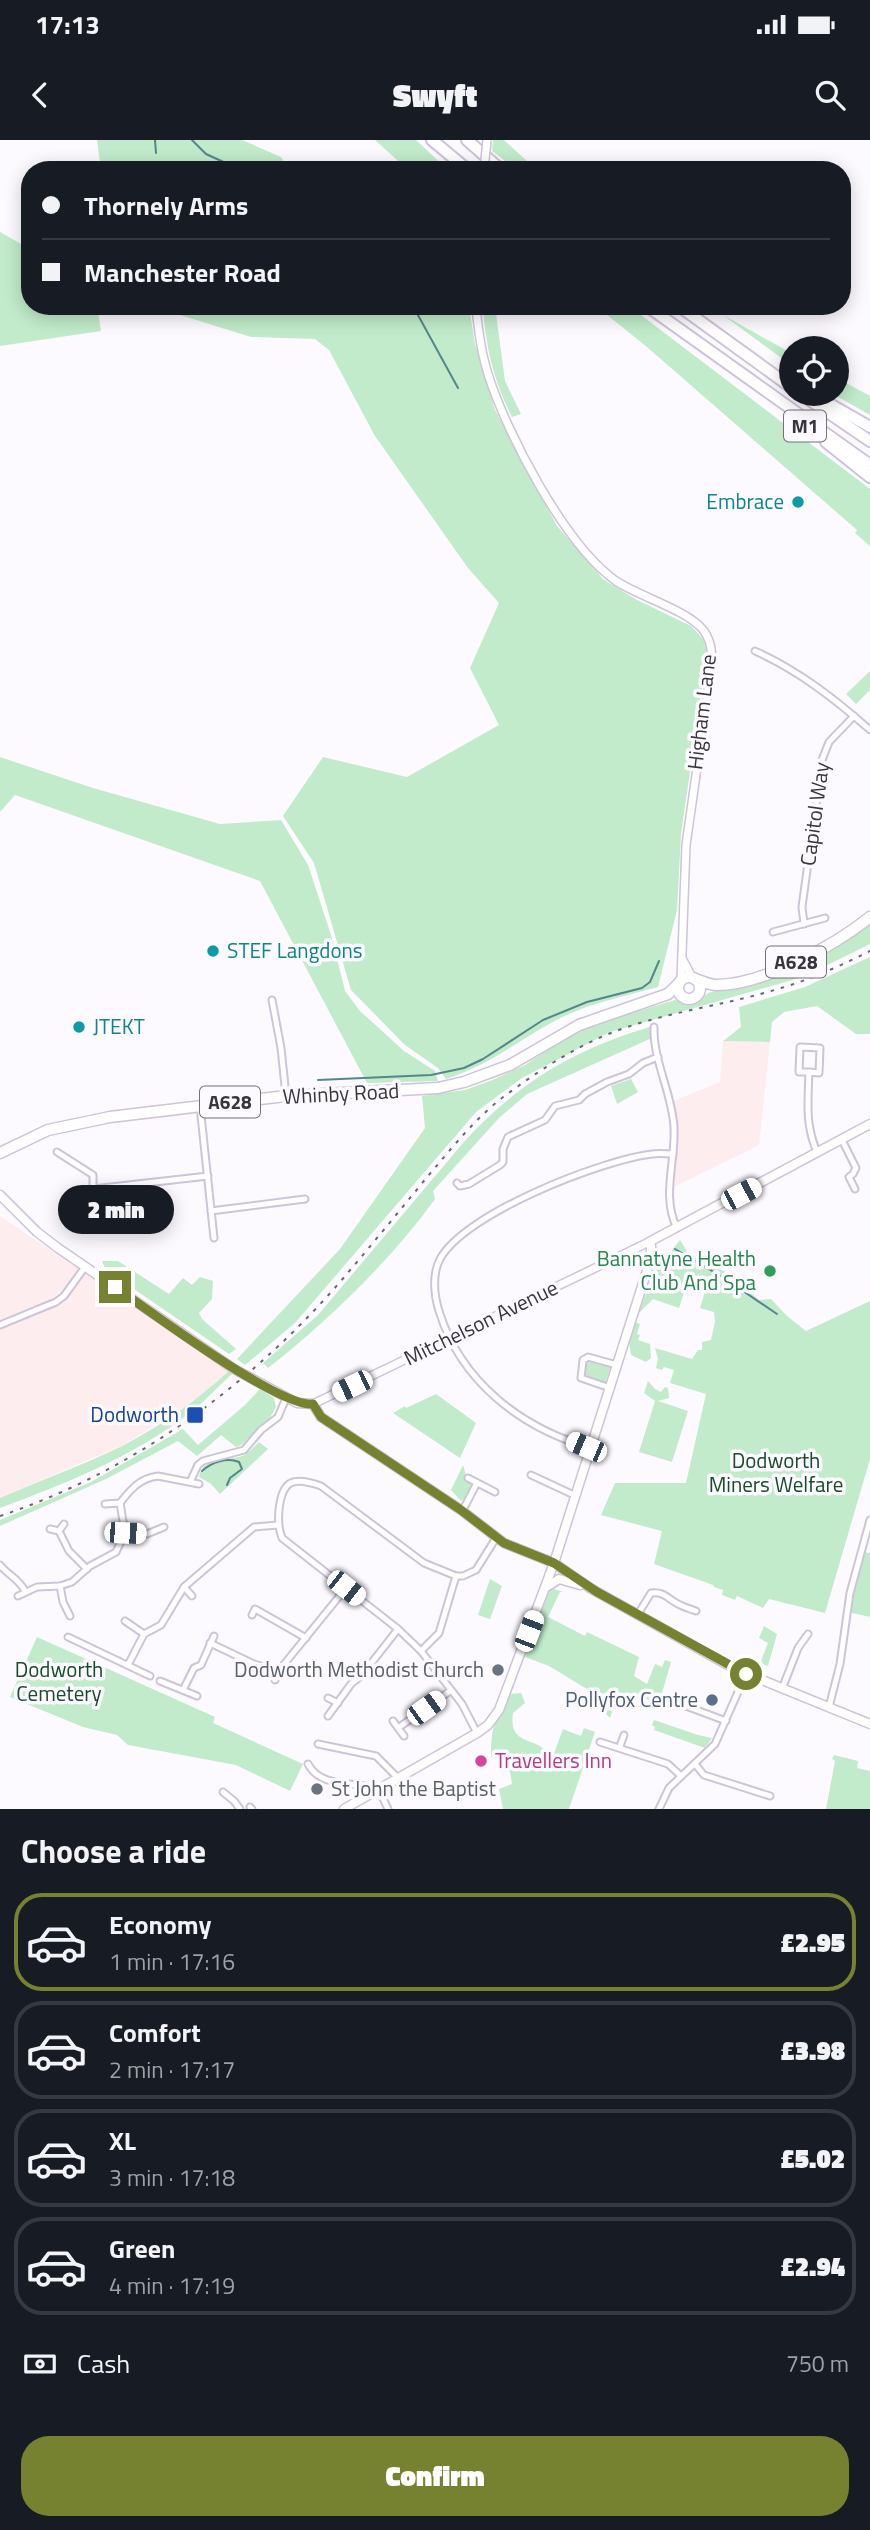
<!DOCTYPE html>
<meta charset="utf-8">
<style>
body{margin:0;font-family:"Titillium Web",sans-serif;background:#20242c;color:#f1f3f6;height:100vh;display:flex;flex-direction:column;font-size:26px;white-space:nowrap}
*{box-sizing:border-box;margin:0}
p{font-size:23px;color:#9ea1a6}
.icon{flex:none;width:38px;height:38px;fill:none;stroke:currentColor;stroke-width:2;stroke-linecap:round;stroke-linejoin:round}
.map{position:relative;height:1669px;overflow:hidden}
.details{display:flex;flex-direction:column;background:#171b24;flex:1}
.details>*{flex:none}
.hud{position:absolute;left:21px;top:21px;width:830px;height:154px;border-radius:28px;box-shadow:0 4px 18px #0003;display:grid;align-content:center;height:154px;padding:0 21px;background:#171b24}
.controls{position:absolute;left:779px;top:196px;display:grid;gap:14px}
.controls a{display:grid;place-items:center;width:70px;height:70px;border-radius:50%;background:#171b24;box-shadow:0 4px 18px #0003;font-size:35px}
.end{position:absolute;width:32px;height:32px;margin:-16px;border:9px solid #76822f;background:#fff;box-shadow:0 0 0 4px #fff}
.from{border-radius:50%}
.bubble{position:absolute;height:49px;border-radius:24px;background:#171b24;box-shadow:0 4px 18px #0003;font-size:23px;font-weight:800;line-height:49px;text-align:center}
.car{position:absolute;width:21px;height:42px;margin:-21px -10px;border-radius:9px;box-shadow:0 0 5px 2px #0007;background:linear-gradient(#fff 24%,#345 0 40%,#fff 0 76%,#345 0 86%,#fff 0)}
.hud b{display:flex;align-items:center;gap:24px;height:66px;font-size:26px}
.hud b+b{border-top:2px solid #363941}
.hud i{width:18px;height:18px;background:#f1f3f6}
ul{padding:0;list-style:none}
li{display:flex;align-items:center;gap:21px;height:98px;margin:0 14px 10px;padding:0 7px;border:4px solid #363941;border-radius:28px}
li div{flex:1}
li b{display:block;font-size:26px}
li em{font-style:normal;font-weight:800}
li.selected{border-color:#76822f}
li>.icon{width:63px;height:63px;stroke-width:1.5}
h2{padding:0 21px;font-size:32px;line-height:84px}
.pay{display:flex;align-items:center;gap:18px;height:77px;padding:0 21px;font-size:26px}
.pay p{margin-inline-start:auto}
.cta{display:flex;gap:14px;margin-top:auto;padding:14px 21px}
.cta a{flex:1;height:80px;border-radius:28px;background:#76822f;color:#fff;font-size:28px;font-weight:800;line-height:80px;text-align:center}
.status{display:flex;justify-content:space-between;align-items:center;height:49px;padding:0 35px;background:#171b24;direction:ltr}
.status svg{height:19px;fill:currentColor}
header{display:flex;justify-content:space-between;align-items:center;height:91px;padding:0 21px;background:#171b24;font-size:32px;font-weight:800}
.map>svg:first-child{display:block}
</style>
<div class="status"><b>17:13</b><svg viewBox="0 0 49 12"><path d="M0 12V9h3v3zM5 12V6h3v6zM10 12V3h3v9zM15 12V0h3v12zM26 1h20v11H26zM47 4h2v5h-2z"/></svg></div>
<header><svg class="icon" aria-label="back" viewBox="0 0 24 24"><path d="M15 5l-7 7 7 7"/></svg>Swyft<svg class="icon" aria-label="search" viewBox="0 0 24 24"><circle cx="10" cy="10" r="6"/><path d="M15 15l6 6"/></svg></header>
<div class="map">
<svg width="870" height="1669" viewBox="0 0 870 1669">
<rect width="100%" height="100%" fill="#fcfaff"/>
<g fill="#fdedef">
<polygon points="723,901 770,902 759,1005 670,1049 673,961 720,942"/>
<polygon points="0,1076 229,1231 206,1251 174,1274 123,1305 0,1358"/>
</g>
<g fill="#c1ebca">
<polygon points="97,0 242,0 281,17 289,30 101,30"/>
<polygon points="375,0 416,0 448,30 408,30"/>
<polygon points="493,0 504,0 537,30 517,30 492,11"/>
<polygon points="0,92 30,109 30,166 97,166 101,191 0,206"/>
<path d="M151 166H469L475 204 495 270 557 386 603 439 637 460 691 486 705 501 707 515 681 694 677 770 658 847C622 857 584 864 551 883 513 904 489 925 446 939L438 928 405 905 351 850 314 723 283 676 323 617 407 637 499 585 470 528 499 463 468 428 375 296 329 210 315 199 251 197Z"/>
<path d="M483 166H495L505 241 521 274 512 277C494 242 485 205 483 166Z"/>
<polygon points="596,166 629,166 870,349 870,406 855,393 857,390 647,207"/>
<polygon points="723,175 791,213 791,225"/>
<polygon points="837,238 870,256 870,275 833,254 836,254"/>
<polygon points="870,531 870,550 856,564 846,554"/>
<polygon points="0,617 93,648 220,684 281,680 308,725 331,795 345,851 360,871 404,911 435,931 438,941 367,943 260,741 15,655 0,672"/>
<polygon points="870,785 870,804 803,837 610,892 522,938 476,972 295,1183 245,1225 237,1219 340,1109 425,988 422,956 465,950 495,939 525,925 568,896 612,879 675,860 688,862 700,860 708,853 774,836 833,810"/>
<polygon points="870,817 870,894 856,894 817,866 784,872 772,882 770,902 723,901 741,887 739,867 805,847"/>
<path d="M653 886 652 898 527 954 499 978 433 1051 435 1059C392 1119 326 1183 268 1228L263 1223 318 1175 463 1003C518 942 575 909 653 886Z"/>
<polygon points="631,939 638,952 617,964 611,946"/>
<polygon points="680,1100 688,1113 730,1134 759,1160 771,1159 787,1176 806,1191 870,1161 870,1319 825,1473 769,1459 763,1468 737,1456 735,1460 722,1455 723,1450 714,1447 713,1445 654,1424 662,1391 601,1375 615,1343 686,1343 706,1254 670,1243 674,1230 664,1227 662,1230 656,1228 658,1219 655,1208 692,1219 698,1210 702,1210 702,1202 711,1200 715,1182 714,1172 700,1168 705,1151 708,1149 707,1145 702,1142 700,1147 687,1143 679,1168 653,1159 638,1174 654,1133"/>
<polygon points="102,1121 118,1121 169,1154 183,1138 192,1145 200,1137 213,1141 212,1159 199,1173 202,1179 236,1209 229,1214 106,1130"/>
<polygon points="635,1182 640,1184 637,1194 640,1195 638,1200 650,1204 651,1218 646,1222 631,1215 629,1202"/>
<polygon points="590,1221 611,1225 605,1244 584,1234 586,1223"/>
<path d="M229 1231 232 1234C223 1242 214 1251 205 1260 148 1311 70 1342 0 1368V1358C41 1340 84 1325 124 1305 162 1285 197 1260 229 1231Z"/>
<polygon points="648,1241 655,1249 661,1252 665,1247 668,1248 669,1258 658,1261 688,1271 672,1322 639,1312 655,1261 644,1253"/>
<polygon points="260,1249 274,1258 276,1267 269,1279 241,1305 236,1307 221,1295 197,1316 178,1301 106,1339 0,1386 0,1380 91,1342 183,1289 198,1305 245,1265"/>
<polygon points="436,1254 476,1283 460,1318 393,1273 405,1266 406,1268"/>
<path d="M259 1302 268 1309 220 1354 211 1344 199 1337C203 1316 225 1322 242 1316 248 1314 254 1307 259 1302Z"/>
<path d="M463 1325 466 1335 464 1340 471 1343C473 1350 467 1357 461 1361L451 1350Z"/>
<polygon points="870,1410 870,1477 848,1472 863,1412 869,1413"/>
<polygon points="490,1439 502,1446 490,1479 478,1475"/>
<polygon points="552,1448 563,1452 560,1452 548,1477 585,1496 587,1492 639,1517 634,1536 647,1544 655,1524 662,1527 665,1520 671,1522 662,1553 668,1556 665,1564 623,1553 618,1553 610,1578 603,1571 605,1560 549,1526 525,1517 547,1455"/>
<polygon points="764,1486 777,1494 768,1526 760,1523 768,1503 759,1498"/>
<polygon points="37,1497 215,1577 213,1583 303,1624 290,1651 236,1625 128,1605 117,1595 83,1587 10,1557"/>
<path d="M521 1553 525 1563 513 1573C508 1608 538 1595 549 1615L553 1616 563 1589 581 1596 584 1588 595 1592 569 1669H503L499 1649 512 1644 510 1632 498 1626V1617H491C491 1586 495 1580 509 1554Z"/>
<polygon points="654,1580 698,1595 712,1598 705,1608 654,1590 655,1587 652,1585"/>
<polygon points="834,1615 858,1621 857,1628 870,1631 870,1669 826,1669 835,1621 832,1619"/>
</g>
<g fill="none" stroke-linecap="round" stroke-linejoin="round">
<g stroke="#55868c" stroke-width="2">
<polyline points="155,0 156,13"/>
<polyline points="192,0 206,14 241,30"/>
<polyline points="413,166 458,248"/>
<polyline points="318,940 431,935 464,928 483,919 543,880 587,862 642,848 650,842 659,821"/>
<polyline points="675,1109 724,1138 777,1174"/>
<path d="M202 1331C212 1322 227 1317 239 1322L242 1329 230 1338 227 1345"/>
</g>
<g stroke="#cec4d9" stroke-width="9">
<g id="minor">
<path d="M755 511C799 531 835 559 870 590"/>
<polyline points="804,784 802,767 822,620 829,602 854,576"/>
<polyline points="773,792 825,778"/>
<polyline points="272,860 281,908 286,956"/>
<path d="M654 887C653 921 672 953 674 987 676 1020 661 1057 677 1088"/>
<path d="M809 932H799L800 907 820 908 819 933 809 932C808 961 805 985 817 1012"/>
<polyline points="200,966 214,1098"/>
<polyline points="842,1000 856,1028 853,1034 849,1037 855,1049"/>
<polyline points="57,1012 93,1035 93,1049 208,1036"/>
<polyline points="457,1043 460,1046 469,1044 500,1025 503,1022 503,1009 508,997 545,980 555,966 579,960 585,954 607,942 629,934 643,923 658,917"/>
<polyline points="211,1071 305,1059"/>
<polyline points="0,1185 56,1162 64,1156 85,1127"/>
<polyline points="610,1248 581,1238 583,1220 588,1217 617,1225"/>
<path d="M591 1308C521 1288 461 1242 439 1171 434 1155 432 1134 440 1119 465 1073 602 1020 652 1014 659 1013 666 1014 673 1014"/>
<polyline points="531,1335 576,1356"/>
<polyline points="468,1338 495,1352"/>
<polyline points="190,1342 198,1325 203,1321 244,1310 261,1290 278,1277 286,1258"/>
<path d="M105 1364 120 1363C130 1350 140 1338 158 1336L199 1344"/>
<polyline points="461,1370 465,1366 477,1343"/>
<polyline points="50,1389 59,1391 64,1384"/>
<polyline points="59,1391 69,1411 87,1429"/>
<polyline points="125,1393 147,1394 164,1387"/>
<path d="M0 1425C8 1435 19 1439 25 1451"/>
<polyline points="60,1446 63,1462 70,1476"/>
<polyline points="184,1447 192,1456"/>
<polyline points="18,1456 37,1447 60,1446 72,1442 90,1426 116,1412 125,1393 120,1363"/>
<path d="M638 1474 651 1453C664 1451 668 1459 678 1464 684 1467 690 1469 696 1471"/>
<polyline points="252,1475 255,1469 306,1498"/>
<polyline points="125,1481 144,1494"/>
<polyline points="68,1497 150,1536"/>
<polyline points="210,1503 254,1524 279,1532"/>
<polyline points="421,1511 439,1493 456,1436"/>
<polyline points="128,1525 144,1494 161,1485 184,1447 254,1387 278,1385"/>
<polyline points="275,1540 281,1528 346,1448"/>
<polyline points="160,1541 197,1556"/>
<polyline points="782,1549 798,1508 808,1494"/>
<polyline points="183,1550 194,1528 201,1525 214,1496"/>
<polyline points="328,1558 338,1563"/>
<polyline points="670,1560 726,1581"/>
<polyline points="829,1567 840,1524 850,1453 870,1380"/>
<polyline points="328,1576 351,1544 362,1535 398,1489"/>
<polyline points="393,1581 404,1596"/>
<polyline points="398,1588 450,1551"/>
<path d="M477 1593 462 1564 421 1511 398 1489 282 1398C278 1388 278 1380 279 1370 282 1340 293 1336 321 1346L424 1423 456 1436H463L476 1430 496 1398"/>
<polyline points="600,1602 668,1624 680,1635"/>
<polyline points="318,1604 376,1616 398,1638"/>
<polyline points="620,1606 624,1595"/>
<path d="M308 1624C320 1647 350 1642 371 1647L374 1652"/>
<polyline points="695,1624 704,1635 770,1656"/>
<polyline points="379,1650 388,1669"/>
<polyline points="223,1652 234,1661 240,1669"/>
<polyline points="250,1667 252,1669"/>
<polyline points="659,1669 669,1648 715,1604 746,1534"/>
</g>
</g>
<g stroke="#cec4d9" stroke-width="10">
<g id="tertiary">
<path d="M476 166C478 189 481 212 488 234 507 294 565 405 616 441 640 457 688 470 704 491 714 505 712 521 710 537L686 705 681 840"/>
<polyline points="683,820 692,837"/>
<polyline points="313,1264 649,1102"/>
</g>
</g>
<g stroke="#cec4d9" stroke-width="11">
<g id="secondary">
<polyline points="0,1055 37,1092 58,1108 234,1229 297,1263 313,1264 321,1277 461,1370 504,1403 554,1423 590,1448 735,1529 870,1584"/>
<polyline points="548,1446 559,1439 580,1445"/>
<polyline points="344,1669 477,1593 488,1585 499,1570 554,1423 651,1118 651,1106 649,1102 870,984"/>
</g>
</g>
<g stroke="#cec4d9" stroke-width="13">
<g id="trunk">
<circle cx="689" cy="848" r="11"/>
<path d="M695 839C702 841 709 845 716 845 763 845 834 806 870 777"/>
<polyline points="0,1013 48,990 110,977 286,956 438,948 464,942 510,925 579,885 668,854 679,843"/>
</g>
</g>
<g stroke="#cec4d9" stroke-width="14">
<g id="motorway">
<polyline points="432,0 468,30"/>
<polyline points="467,0 501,30"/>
<polyline points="647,166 870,325"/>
<polyline points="679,166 791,247"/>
<polyline points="801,254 870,301"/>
<polyline points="814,255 870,287"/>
<polyline points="826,302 870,337"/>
</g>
</g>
<use href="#minor" stroke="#fff" stroke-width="5"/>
<use href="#tertiary" stroke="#fff" stroke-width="7"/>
<use href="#secondary" stroke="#fff" stroke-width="8"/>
<use href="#trunk" stroke="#fff" stroke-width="10"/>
<use href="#motorway" stroke="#fff" stroke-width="10"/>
<path stroke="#6a666e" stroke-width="2" stroke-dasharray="3.5 7" stroke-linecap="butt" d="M0 1376C135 1331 255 1242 346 1135 374 1102 401 1069 428 1036 452 1008 476 977 506 955 537 932 570 910 606 895 661 872 725 866 781 848 812 839 842 825 870 811"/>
<g stroke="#cec4d9" stroke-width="10" stroke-linecap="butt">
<polyline id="tertiary-bridge" points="484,30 487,0"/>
</g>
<use href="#tertiary-bridge" stroke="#fff" stroke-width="7"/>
</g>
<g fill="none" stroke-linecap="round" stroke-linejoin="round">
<path stroke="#76822f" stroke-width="9" d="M115 1147C148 1170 280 1268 313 1264L321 1277 461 1370 504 1403 554 1423 597 1452 746 1534"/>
</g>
<g fill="#0f9aa8" stroke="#fcfaff" stroke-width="2.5">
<circle cx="798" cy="362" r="7"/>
<circle cx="213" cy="811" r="7"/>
<circle cx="79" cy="887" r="7"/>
</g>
<circle fill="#2e9e5b" stroke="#fcfaff" stroke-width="2.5" cx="770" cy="1131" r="7"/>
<rect fill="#1a4fb4" stroke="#fcfaff" stroke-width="2.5" x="186" y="1266" width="18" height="18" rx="3.5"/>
<g fill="#6b7280" stroke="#fcfaff" stroke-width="2.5">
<circle cx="498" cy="1530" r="7"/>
<circle cx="317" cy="1649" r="7"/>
</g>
<circle fill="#5c6f8a" stroke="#fcfaff" stroke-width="2.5" cx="712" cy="1560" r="7"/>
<circle fill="#d1479c" stroke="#fcfaff" stroke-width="2.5" cx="481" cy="1621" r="7"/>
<g text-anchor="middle" stroke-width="7" stroke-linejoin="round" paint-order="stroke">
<g fill="#fcfaff" stroke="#746f77" stroke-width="2">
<rect x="784" y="270.5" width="42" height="31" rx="5"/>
<rect x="766" y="806.5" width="60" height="31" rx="5"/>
<rect x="200" y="946.5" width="60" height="31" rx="5"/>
</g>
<g font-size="19" font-weight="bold" fill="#39343d">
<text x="805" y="293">M1</text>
<text x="796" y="829">A628</text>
<text x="230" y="969">A628</text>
</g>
<g font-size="21" fill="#0d838f" stroke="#fcfaff" text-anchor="start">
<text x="784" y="369" text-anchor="end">Embrace</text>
<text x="227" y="818">STEF Langdons</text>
<text x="93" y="894">JTEKT</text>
</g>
<g font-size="21" fill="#39343d" stroke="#fcfaff">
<text transform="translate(702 572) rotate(-83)" y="7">Higham Lane</text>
<text transform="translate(815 674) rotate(-82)" y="7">Capitol Way</text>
<text transform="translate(341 954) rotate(-3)" y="7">Whinby Road</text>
<text transform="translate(481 1183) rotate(-26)" y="7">Mitchelson Avenue</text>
</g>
<g font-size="21" fill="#27864d" stroke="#fcfaff" text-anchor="end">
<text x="756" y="1126">Bannatyne Health<tspan x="756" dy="24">Club And Spa</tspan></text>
</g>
<g font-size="21" fill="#164399" stroke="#fcfaff" text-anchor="end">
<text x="179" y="1282">Dodworth</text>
</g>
<g font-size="21" fill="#174c28" stroke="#fcfaff">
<text x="776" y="1328">Dodworth<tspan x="776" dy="24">Miners Welfare</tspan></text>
<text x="59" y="1537">Dodworth<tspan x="59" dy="24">Cemetery</tspan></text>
</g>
<g font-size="21" fill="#5b616d" stroke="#fcfaff" text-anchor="end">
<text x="484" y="1537">Dodworth Methodist Church</text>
<text x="331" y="1656" text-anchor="start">St John the Baptist</text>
</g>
<g font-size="21" fill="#4e5e75" stroke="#fcfaff" text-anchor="end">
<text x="698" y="1567">Pollyfox Centre</text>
</g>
<g font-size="21" fill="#b23c85" stroke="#fcfaff" text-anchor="start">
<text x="495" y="1628">Travellers Inn</text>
</g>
</g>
</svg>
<div class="controls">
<a><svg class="icon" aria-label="locate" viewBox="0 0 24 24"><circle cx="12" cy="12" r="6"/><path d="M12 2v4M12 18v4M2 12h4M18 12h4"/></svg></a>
</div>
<i class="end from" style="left:746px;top:1534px"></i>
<i class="end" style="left:115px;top:1147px"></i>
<div class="bubble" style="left:58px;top:1045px;width:116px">2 min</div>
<i class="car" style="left:741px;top:1054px;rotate:62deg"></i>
<i class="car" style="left:352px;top:1246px;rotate:244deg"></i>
<i class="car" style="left:586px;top:1307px;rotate:293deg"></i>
<i class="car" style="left:125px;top:1393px;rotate:92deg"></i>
<i class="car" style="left:346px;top:1448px;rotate:128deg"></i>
<i class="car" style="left:529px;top:1491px;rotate:21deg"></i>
<i class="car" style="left:426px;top:1568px;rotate:54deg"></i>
<div class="hud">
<b><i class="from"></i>Thornely Arms</b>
<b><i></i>Manchester Road</b>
</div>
</div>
<section class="details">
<h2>Choose a ride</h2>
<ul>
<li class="selected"><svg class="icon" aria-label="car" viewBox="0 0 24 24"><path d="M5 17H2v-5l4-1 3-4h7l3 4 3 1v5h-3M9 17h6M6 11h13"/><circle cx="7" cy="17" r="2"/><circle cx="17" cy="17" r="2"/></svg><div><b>Economy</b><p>1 min · 17:16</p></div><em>£2.95</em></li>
<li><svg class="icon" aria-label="car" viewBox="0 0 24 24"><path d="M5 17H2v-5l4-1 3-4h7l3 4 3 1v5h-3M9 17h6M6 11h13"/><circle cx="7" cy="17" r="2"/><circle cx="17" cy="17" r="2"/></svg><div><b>Comfort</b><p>2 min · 17:17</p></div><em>£3.98</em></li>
<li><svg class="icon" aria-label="car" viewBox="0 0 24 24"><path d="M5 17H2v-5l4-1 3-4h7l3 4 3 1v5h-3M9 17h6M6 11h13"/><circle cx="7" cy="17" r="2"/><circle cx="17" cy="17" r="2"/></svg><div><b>XL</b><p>3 min · 17:18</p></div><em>£5.02</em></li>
<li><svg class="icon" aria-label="car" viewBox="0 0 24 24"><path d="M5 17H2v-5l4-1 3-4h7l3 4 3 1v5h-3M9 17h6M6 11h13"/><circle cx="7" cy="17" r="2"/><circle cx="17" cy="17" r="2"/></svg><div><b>Green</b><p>4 min · 17:19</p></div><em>£2.94</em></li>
</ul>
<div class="pay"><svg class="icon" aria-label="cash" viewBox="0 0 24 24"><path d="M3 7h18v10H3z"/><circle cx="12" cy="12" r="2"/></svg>Cash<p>750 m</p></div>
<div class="cta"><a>Confirm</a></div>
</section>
